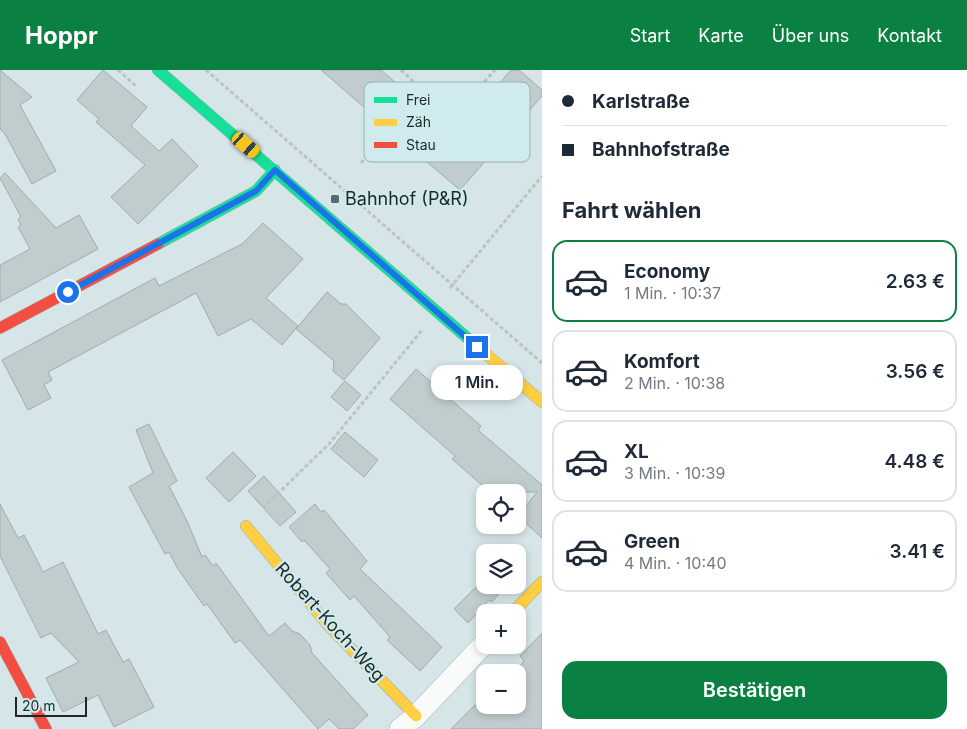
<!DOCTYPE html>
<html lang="de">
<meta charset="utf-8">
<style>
body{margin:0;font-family:Inter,sans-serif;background:#f6f6f7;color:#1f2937;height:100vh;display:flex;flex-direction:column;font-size:19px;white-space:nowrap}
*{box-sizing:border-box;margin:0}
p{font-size:16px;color:#747a83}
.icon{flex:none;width:28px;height:28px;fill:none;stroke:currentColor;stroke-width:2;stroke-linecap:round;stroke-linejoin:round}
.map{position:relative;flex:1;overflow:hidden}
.panel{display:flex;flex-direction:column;background:#fff;width:425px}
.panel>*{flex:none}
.hud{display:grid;align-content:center;height:110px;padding:0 20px;background:#fff}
.buttons{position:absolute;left:476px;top:414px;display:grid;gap:10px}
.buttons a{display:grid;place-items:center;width:50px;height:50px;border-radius:10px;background:#fff;box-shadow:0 2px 8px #0003;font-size:25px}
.scale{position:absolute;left:15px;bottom:12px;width:72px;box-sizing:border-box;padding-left:5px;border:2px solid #1d2829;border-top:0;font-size:14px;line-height:18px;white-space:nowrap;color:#1d2829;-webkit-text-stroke:4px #cfebee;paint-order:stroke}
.end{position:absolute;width:22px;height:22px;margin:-11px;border:6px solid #1a73e8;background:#fff;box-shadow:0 0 0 2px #fff}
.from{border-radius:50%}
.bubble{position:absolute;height:35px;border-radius:15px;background:#fff;box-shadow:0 2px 8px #0003;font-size:16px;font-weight:600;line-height:35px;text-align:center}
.car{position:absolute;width:15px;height:30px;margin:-15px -8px;border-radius:6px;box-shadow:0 0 4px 1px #0007;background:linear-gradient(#f5c518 24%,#345 0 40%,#f5c518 0 76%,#345 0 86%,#f5c518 0)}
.hud b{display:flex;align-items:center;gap:18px;height:48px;font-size:19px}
.hud b+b{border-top:1px solid #e0e1e3}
.hud i{width:12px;height:12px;background:#1f2937}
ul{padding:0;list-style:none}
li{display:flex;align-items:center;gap:15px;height:82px;margin:0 10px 8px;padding:0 10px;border:2px solid #e0e1e3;border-radius:15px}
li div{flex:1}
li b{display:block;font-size:19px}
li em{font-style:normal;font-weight:600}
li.selected{border-color:#0b8043}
li>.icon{width:45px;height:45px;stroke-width:1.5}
h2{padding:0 20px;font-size:22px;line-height:60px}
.action{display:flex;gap:10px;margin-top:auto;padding:10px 20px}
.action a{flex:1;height:58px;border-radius:15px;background:#0b8043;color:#fff;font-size:20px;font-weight:600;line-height:58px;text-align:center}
header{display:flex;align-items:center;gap:30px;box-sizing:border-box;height:70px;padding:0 25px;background:#0b8043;color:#fff}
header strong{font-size:24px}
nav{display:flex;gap:28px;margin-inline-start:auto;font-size:18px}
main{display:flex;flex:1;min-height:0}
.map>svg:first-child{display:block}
</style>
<header>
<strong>Hoppr</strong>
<nav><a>Start</a><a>Karte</a><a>Über uns</a><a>Kontakt</a></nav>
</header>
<main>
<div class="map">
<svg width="542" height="659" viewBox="0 0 542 659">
<rect width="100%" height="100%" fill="#d6e5e7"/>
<g fill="#c0cccd" stroke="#9fabac">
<polygon points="0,0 32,27 20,35 56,101 32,114 5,64 0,59"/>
<polygon points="103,0 147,37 131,56 159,81 172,69 198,96 138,154 111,127 145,95 96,52 99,49 77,30"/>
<polygon points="321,0 381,0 449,58 455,51 461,58 511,0 519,0 542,20 542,26 460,120 408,76 403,80 367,48 372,44"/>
<polygon points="5,103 56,158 79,145 98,179 0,232 0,195 30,179 18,157 21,155 18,149 21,147 0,108"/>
<polygon points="263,153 303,189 266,228 298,256 282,275 251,249 218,266 196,223 48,302 52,310 44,315 51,328 28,340 2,290 155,208 159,216 242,174"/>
<polygon points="327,222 341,234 346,234 380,268 344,310 333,301 334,291 296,259"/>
<polygon points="416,299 481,356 478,360 542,415 542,468 518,446 537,422 490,422 452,389 455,386 390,329"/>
<polygon points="345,311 361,325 347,341 331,327"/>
<polygon points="149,354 177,411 169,416 187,451 202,487 205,485 213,496 216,493 269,566 285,553 292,561 300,564 310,575 312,583 368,645 353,659 339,659 329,649 318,659 240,570 235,573 207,534 204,536 178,499 169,482 165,484 129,417 153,403 136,360"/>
<polygon points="345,362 378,390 364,407 331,379"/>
<polygon points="233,382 256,406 229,432 206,408"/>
<polygon points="264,406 296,442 280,456 248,421"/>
<polygon points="0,434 18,468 24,465 43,502 63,492 98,564 106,560 123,592 129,589 154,637 114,657 98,625 63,642 46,608 79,592 51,563 41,568 0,486"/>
<polygon points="315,434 321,442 324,440 367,491 360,499 442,577 420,601 387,570 390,567 354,526 350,530 326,503 330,499 304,470 302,472 289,457"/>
<polygon points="485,508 485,515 506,515 492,532 489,530 468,553 454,539"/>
<polygon points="542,563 542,659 451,659 475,635 518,635 518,602 514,602 524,591 520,586"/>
</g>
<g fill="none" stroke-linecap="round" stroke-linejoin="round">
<g stroke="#a1adae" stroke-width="22">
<polyline id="street" points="400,659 416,646 485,573"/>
</g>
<g stroke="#a1adae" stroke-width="12">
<g id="fast">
<polyline points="158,0 472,272"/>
<polyline points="158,174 256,121 275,100"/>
</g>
</g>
<g stroke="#a1adae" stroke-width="12">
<g id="slow">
<polyline points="472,272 542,332"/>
<polyline points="246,456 328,555 416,646"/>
<polyline points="513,542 542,512"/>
</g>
</g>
<g stroke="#a1adae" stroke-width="12">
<g id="jam">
<polyline points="0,258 158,174"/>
<polyline points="0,572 46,659"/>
</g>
</g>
<g stroke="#bdc3c4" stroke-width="3" stroke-dasharray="4 2.5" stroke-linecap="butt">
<polyline points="118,0 137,17"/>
<polyline points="206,0 542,293"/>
<polyline points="401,0 452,47 495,0"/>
<polyline points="361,93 424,21"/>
<polyline points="450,218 542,106"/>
<polyline points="263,438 329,374 422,260"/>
</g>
<use href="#street" stroke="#f9fbfb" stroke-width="21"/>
<use href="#fast" stroke="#16e098" stroke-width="11"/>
<use href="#slow" stroke="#ffcf43" stroke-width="11"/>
<use href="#jam" stroke="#f24e42" stroke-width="11"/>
</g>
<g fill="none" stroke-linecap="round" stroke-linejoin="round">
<polyline stroke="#1a73e8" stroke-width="6" points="68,222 256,121 275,100 477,277"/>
</g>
<rect fill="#5e6a6c" stroke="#cfebee" stroke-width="2" x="330" y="124" width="10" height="10" rx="2.5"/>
<g text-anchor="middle" stroke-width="4.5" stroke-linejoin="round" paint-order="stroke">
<g font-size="18" fill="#1d2829" stroke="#cfebee" text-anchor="start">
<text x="345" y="135">Bahnhof (P&amp;R)</text>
</g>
<g font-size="18" fill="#1d2829" stroke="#cfebee">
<text transform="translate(330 552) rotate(48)" y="6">Robert-Koch-Weg</text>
</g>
</g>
<rect x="364" y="12" width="166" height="80" rx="8" fill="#cfebee" stroke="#9ab0b3" stroke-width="1"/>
<rect x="374" y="27" width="23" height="6" fill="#16e098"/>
<rect x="374" y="49" width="23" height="7" fill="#ffcf43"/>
<rect x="374" y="72" width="23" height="6" fill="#f24e42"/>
<g font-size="14" fill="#1d2829">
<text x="406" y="35">Frei</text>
<text x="406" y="57">Zäh</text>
<text x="406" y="80">Stau</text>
</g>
</svg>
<div class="buttons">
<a><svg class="icon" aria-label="locate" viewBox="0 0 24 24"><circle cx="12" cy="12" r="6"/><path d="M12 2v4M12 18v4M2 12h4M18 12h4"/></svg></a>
<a><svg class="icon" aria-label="layers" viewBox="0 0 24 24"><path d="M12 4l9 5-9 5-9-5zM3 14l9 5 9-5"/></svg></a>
<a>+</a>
<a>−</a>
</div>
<div class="scale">20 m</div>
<i class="end from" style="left:68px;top:222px"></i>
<i class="end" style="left:477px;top:277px"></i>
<div class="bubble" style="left:431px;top:295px;width:92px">1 Min.</div>
<i class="car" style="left:246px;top:75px;rotate:131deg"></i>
</div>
<section class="panel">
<div class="hud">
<b><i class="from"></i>Karlstraße</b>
<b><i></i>Bahnhofstraße</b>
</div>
<h2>Fahrt wählen</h2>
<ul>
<li class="selected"><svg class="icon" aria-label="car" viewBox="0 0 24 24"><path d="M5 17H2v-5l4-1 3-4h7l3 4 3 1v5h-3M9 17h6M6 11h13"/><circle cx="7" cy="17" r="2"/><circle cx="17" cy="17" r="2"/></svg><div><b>Economy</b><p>1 Min. · 10:37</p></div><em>2.63 €</em></li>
<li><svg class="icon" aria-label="car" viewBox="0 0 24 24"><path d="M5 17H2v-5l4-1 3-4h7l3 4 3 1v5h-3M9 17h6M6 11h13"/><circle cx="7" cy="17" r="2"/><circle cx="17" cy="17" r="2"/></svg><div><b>Komfort</b><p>2 Min. · 10:38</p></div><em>3.56 €</em></li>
<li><svg class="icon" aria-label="car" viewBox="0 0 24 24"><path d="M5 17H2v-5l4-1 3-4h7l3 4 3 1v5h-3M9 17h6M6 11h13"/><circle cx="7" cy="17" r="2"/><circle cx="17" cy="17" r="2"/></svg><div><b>XL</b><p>3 Min. · 10:39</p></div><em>4.48 €</em></li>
<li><svg class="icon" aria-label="car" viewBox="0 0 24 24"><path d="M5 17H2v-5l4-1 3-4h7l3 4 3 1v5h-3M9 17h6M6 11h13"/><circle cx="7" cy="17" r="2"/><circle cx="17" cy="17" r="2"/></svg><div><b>Green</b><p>4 Min. · 10:40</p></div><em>3.41 €</em></li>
</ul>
<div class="action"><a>Bestätigen</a></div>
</section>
</main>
